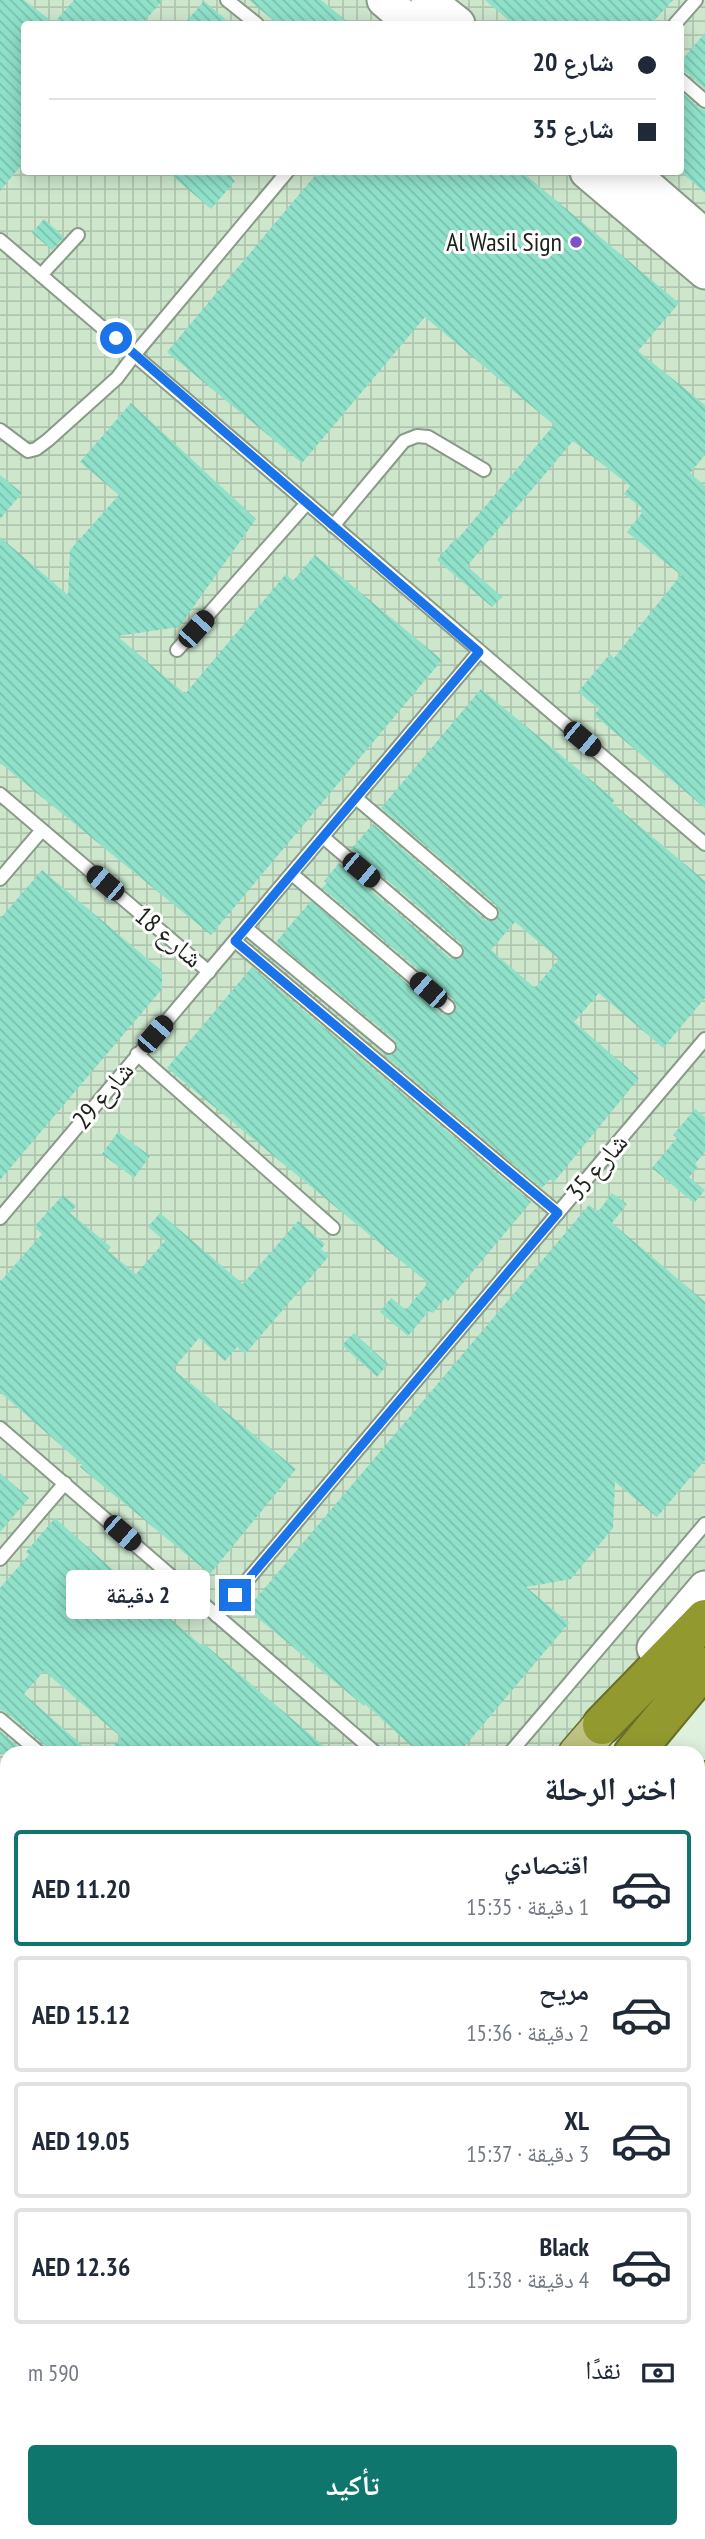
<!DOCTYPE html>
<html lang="ar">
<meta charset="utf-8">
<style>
body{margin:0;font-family:"PT Sans Narrow","Noto Naskh Arabic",sans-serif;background:#f2f2f3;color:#1f2937;direction:rtl;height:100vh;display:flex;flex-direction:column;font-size:26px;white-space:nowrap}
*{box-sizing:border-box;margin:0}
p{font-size:23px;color:#747a83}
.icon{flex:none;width:38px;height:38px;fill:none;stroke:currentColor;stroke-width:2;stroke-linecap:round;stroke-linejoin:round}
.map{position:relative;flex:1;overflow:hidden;direction:ltr}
.drawer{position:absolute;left:0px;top:1746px;width:705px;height:793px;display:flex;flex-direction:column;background:#fff;border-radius:21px 21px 0 0;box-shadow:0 4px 18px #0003;direction:rtl}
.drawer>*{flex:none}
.top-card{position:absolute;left:21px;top:21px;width:663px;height:154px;border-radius:7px;box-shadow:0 4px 18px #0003;direction:rtl;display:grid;align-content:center;height:154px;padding:0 28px;background:#fff}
.end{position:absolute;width:32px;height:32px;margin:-16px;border:9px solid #1a73e8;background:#fff;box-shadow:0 0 0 4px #fff}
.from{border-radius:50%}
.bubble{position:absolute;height:49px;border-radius:7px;background:#fff;box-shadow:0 4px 18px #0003;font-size:23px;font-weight:700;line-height:49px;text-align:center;direction:rtl}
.car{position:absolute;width:21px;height:42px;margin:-21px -10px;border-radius:9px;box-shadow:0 0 5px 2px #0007;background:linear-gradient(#222 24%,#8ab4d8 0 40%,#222 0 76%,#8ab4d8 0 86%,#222 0)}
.top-card b{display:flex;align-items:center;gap:24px;height:66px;font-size:26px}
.top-card b+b{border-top:2px solid #e0e1e3}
.top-card i{width:18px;height:18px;background:#1f2937}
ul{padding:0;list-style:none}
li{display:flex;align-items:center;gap:21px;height:116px;margin:0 14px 10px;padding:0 14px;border:4px solid #e0e1e3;border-radius:7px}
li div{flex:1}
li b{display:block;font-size:26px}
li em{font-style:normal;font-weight:700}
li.active{border-color:#0f766e}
li>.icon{width:63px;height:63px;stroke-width:1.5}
h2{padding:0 28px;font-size:32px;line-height:84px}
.pay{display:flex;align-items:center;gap:18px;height:77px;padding:0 28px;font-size:26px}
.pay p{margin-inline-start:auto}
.cta{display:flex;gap:14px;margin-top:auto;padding:14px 28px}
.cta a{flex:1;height:80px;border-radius:7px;background:#0f766e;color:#fff;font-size:28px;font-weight:700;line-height:80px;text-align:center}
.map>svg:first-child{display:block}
</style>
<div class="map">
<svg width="705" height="2539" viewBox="0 0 705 2539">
<defs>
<pattern id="industrial-grid" width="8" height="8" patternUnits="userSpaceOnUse" patternTransform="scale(1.75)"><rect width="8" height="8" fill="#cde6cc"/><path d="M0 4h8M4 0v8" fill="none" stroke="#afc5af"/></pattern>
<pattern id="building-back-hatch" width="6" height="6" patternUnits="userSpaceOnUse" patternTransform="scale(1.75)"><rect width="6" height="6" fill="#8fe1ca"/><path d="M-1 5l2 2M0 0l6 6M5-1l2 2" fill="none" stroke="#7bc1ad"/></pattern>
</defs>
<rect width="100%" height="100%" fill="#def1dd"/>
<g fill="url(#industrial-grid)" fill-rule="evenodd">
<path d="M0 0H705V1598L571 1753 7 1754V2407L0 2415ZM24 24H681V172H24Z"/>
<polygon points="705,1798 705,2539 79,2539 85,2532 698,2532 698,1806"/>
</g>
<g fill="url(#building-back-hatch)" fill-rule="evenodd">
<polygon points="0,0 24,0 54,23 74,0 163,0 142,24 24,24 24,162 0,191"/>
<polygon points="249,0 321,0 350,24 278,24"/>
<polygon points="485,0 673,0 651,24 513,24"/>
<polygon points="204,1 231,24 184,24"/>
<polygon points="705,33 705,89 687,73 681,71 681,61"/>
<polygon points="681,91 699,108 705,110 705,193 681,172"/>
<polygon points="168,172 225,172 235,181 211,209"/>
<polygon points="318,172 522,172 679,303 638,351 705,405 705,455 690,473 705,486 705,808 594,715 599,709 578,692 610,654 614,658 681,575 627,532 642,513 640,511 642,508 624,494 630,486 573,441 467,566 502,597 492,607 437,560 455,539 456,541 554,425 425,317 302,463 167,352"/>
<polygon points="44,219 64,237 52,250 32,233"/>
<polygon points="131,403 256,519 179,627 117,636 185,694 286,574 293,581 315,555 442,660 211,935 0,763 0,537 68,595 70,550 119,495 80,462"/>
<polygon points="0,475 22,493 0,519"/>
<path d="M481 689 615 800 612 803 705 881V998L663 1048 599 993 574 1022 639 1078 554 1182 550 1179 542 1188 302 986 383 1054 391 1055 396 1052 397 1045 395 1040 276 942 311 901 442 1014 450 1015 455 1012 456 1005 454 1000 322 888 327 883 324 881 339 863 450 958 458 959 463 956 464 949 462 944 351 849 373 824 485 920 493 921 498 918 499 911 497 906 381 808ZM515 922 559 959 535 988 491 950Z"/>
<polygon points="42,870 162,971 162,989 0,1180 0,919"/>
<polygon points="252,967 531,1202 448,1301 445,1298 433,1313 429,1311 408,1336 380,1312 391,1298 406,1310 428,1283 167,1068"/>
<polygon points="695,1109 705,1117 705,1152 695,1164 698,1167 689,1177 705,1190 694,1203 652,1168 677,1138 673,1135"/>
<polygon points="118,1132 150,1156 134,1178 102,1154"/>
<polygon points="612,1193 627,1204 612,1223 705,1302 705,1460 657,1517 615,1482 613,1528 571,1579 526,1587 569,1623 458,1754 420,1754 365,1704 364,1706 247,1609 589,1205 598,1212"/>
<polygon points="63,1195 76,1206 70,1213 111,1247 108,1251 136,1274 165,1241 148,1227 160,1213 243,1284 298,1221 325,1244 321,1249 329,1256 245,1354 237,1347 225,1361 199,1338 173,1369 296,1469 210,1574 80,1467 82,1464 0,1392 0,1282 42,1234 34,1227"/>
<polygon points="354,1333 388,1364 377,1377 342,1345"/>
<polygon points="0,1473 29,1498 0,1532"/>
<polygon points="55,1518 114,1571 201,1645 203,1643 333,1754 107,1754 121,1737 44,1671 24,1694 92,1754 50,1754 47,1747 6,1712 0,1710 0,1588 29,1555 26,1552"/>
<polygon points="0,1731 27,1754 0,1754"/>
</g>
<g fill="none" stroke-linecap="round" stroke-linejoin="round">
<g stroke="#899b88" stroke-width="16">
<g id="lane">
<polyline points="227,0 257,24"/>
<polyline points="675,24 696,0"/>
<polyline points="681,80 705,101"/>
<polyline points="0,240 705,844"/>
<polyline points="41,275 78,235"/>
<polyline points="0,430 28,451 36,449 48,440 117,378 135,354 287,172"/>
<polyline points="333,526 404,441 417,436 428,437 484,470"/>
<polyline points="177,650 307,503"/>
<polyline points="0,794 209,972"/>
<polyline points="356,798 491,913"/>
<polyline points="323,837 456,951"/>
<polyline points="292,874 448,1007"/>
<polyline points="0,879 42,830"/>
<polyline points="246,928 389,1047"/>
<polyline points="235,941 558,1213"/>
<polyline points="137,1054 333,1228"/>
<polyline points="0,1218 479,652"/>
<polyline points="0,1428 377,1754"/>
<polyline points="0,1559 65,1483"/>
<polyline points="217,1616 705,1039"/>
<polyline points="0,1719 41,1754"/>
<polyline points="509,1754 705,1524"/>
<polyline points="0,1861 7,1853"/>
<polyline points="0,1892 7,1884"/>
<polyline points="698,2252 705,2258"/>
<polyline points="0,2365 7,2357"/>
<polyline points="220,2532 228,2539"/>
</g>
</g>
<g stroke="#899b88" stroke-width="26">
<g id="street">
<polyline points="0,2018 7,2023"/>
<polyline points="698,2402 702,2397 705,2400"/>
<polyline points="589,2539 594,2532"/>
</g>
</g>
<g stroke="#899b88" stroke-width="37">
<g id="secondary">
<polyline points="384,0 412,24"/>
<polyline points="428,0 458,24"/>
<polyline points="587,172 705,272"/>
<polyline points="631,172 705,236"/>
<polyline points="654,1648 705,1588"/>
</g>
</g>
<g stroke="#687028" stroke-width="40">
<g id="primary">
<polyline points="577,1754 602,1725"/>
<polyline points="0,2430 7,2422"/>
</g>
</g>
<g stroke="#687028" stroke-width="42">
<g id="highway">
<polyline points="602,1725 705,1619"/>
<polyline points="633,1754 705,1667"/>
<polyline points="698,1789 705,1781"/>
<polyline points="0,2498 7,2490"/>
<polyline points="45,2539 51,2532"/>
<polyline points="94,2539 98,2532"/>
</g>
</g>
<use href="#lane" stroke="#fff" stroke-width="12"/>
<use href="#street" stroke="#fff" stroke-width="23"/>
<use href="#secondary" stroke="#fff" stroke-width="33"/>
<use href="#primary" stroke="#bec282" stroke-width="37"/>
<use href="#highway" stroke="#929a2f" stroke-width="38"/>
</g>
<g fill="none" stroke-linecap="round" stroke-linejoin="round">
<polyline stroke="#1a73e8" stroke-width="9" points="116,338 479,652 235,941 558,1213 235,1595"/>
</g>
<circle fill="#7c53cc" stroke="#fff" stroke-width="2.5" cx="576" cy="242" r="7"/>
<g text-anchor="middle" stroke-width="6" stroke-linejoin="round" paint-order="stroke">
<g font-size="26" fill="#1b221a" stroke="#fff" text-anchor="end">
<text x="562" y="251">Al Wasil Sign</text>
</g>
<g font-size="26" fill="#1b221a" stroke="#fff">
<text transform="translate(169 937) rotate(40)" y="9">شارع 18</text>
<text transform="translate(103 1095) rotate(-50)" y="9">شارع 29</text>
<text transform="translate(597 1167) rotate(-50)" y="9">شارع 35</text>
</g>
</g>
</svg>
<i class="end from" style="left:116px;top:338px"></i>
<i class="end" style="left:235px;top:1595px"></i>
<div class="bubble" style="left:66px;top:1570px;width:144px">2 دقيقة</div>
<i class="car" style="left:196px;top:629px;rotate:42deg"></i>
<i class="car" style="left:582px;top:739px;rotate:130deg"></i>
<i class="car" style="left:361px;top:870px;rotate:130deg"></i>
<i class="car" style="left:105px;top:883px;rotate:310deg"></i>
<i class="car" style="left:428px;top:990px;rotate:311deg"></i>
<i class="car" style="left:155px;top:1034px;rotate:41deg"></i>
<i class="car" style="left:122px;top:1533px;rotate:131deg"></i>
<div class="top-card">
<b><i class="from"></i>شارع 20</b>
<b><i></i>شارع 35</b>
</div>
<section class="drawer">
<h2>اختر الرحلة</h2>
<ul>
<li class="active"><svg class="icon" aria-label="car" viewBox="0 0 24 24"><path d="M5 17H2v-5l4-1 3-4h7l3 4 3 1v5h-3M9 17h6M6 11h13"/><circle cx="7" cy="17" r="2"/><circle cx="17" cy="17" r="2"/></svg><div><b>اقتصادي</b><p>1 دقيقة · 15:35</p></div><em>AED 11.20</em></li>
<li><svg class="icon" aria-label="car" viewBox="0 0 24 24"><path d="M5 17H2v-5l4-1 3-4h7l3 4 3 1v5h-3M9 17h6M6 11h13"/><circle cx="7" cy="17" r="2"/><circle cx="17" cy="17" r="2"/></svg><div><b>مريح</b><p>2 دقيقة · 15:36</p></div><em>AED 15.12</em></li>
<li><svg class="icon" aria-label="car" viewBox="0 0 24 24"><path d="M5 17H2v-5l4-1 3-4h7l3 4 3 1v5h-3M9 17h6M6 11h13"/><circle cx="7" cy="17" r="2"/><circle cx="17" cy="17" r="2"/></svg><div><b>XL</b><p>3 دقيقة · 15:37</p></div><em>AED 19.05</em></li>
<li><svg class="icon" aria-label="car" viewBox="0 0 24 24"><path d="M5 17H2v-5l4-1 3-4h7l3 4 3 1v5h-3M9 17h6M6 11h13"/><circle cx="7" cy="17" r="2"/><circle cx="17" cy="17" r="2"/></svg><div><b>Black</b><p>4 دقيقة · 15:38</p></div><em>AED 12.36</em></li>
</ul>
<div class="pay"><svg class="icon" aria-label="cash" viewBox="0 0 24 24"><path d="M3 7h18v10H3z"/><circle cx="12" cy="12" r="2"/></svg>نقدًا<p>590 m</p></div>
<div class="cta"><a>تأكيد</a></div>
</section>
</div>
